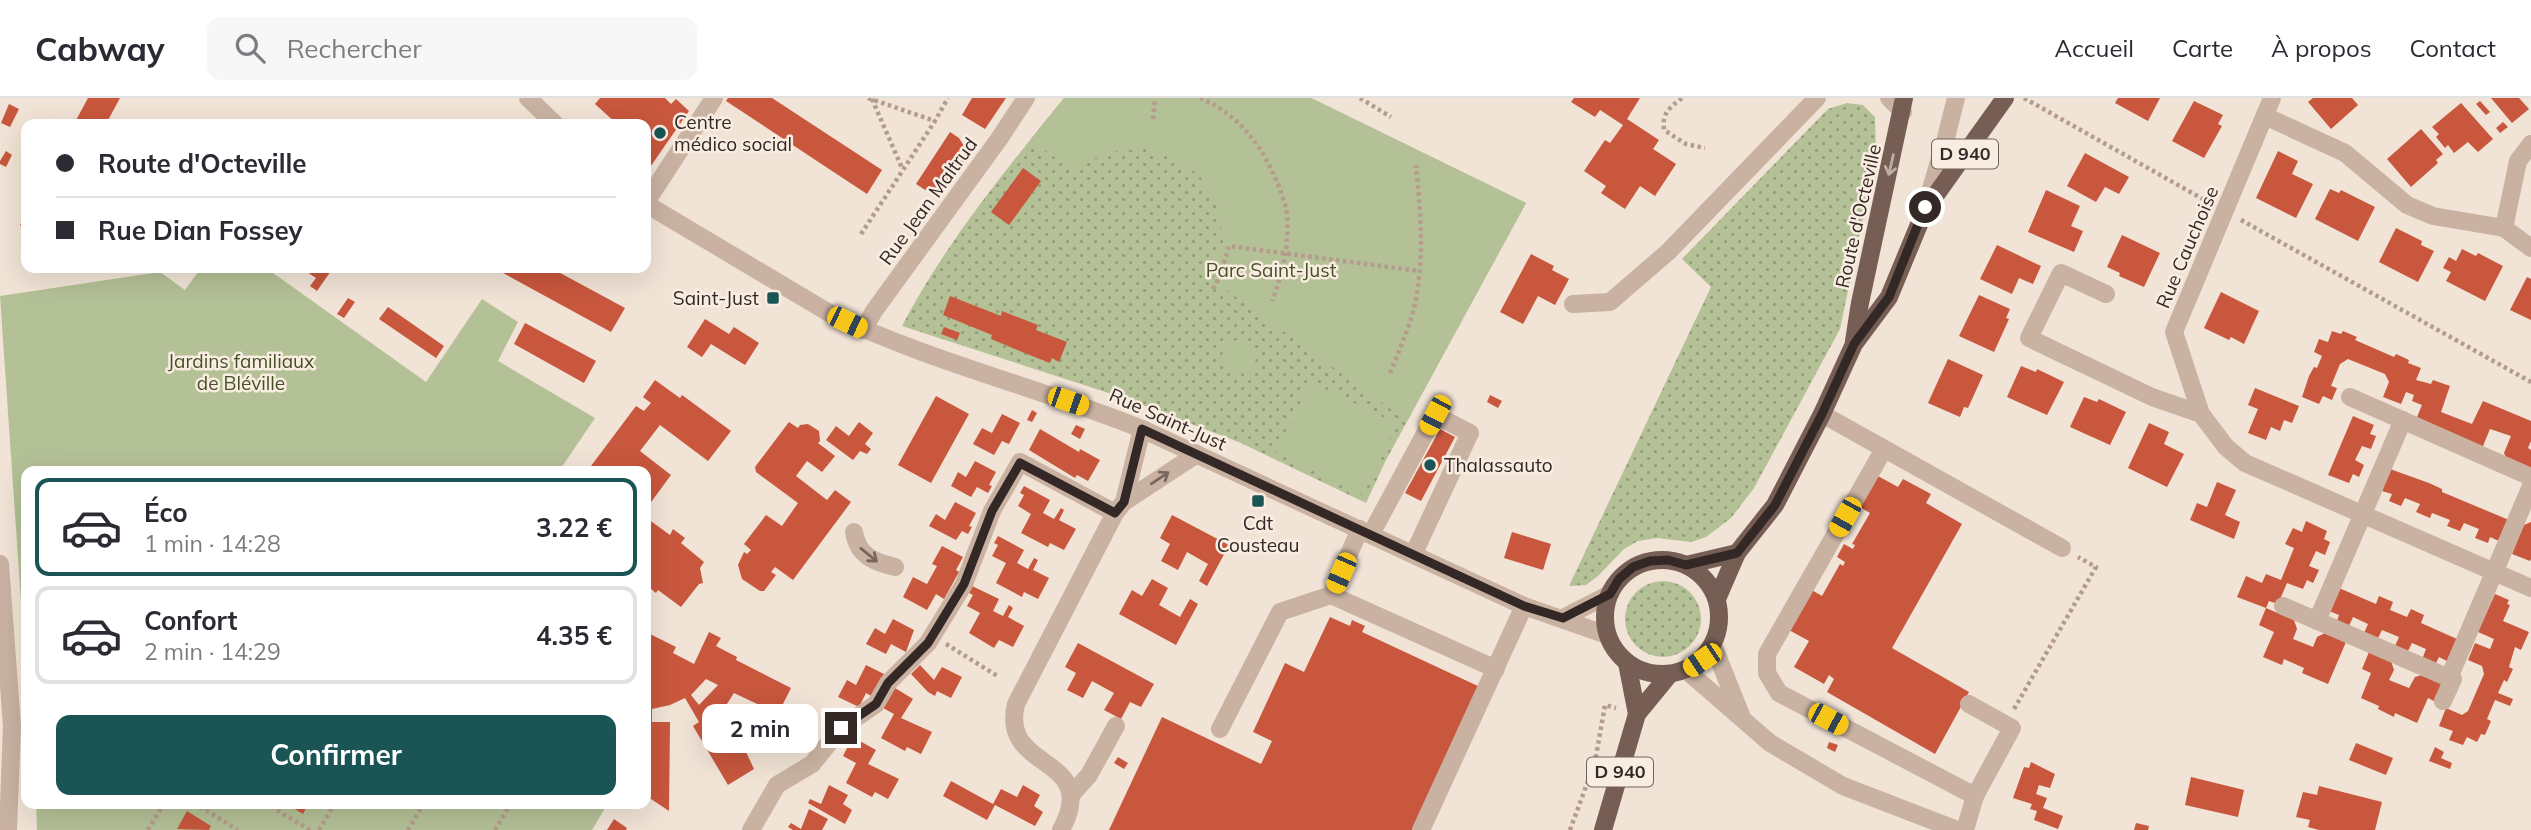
<!DOCTYPE html>
<html lang="fr">
<meta charset="utf-8">
<style>
body{margin:0;font-family:Mulish,sans-serif;background:#f7f7f7;color:#2b2b33;height:100vh;display:flex;flex-direction:column;font-size:26px;white-space:nowrap}
*{box-sizing:border-box;margin:0}
p{font-size:23px;color:#7c7c81}
.icon{flex:none;width:38px;height:38px;fill:none;stroke:currentColor;stroke-width:2;stroke-linecap:round;stroke-linejoin:round}
.map{position:relative;flex:1;overflow:hidden}
.details{position:absolute;left:21px;top:368px;width:630px;height:343px;display:flex;flex-direction:column;background:#fff;border-radius:14px;box-shadow:0 7px 28px #0002}
.details>*{flex:none}
.guide{position:absolute;left:21px;top:21px;width:630px;height:154px;border-radius:14px;box-shadow:0 7px 28px #0002;display:grid;align-content:center;height:154px;padding:0 35px;background:#fff}
.end{position:absolute;width:32px;height:32px;margin:-16px;border:9px solid #332825;background:#fff;box-shadow:0 0 0 4px #fff}
.from{border-radius:50%}
.bubble{position:absolute;height:49px;border-radius:14px;background:#fff;box-shadow:0 7px 28px #0002;font-size:23px;font-weight:700;line-height:49px;text-align:center}
.car{position:absolute;width:21px;height:42px;margin:-21px -10px;border-radius:9px;box-shadow:0 0 5px 2px #0007;background:linear-gradient(#f5c518 24%,#345 0 40%,#f5c518 0 76%,#345 0 86%,#f5c518 0)}
.guide b{display:flex;align-items:center;gap:24px;height:66px;font-size:26px}
.guide b+b{border-top:2px solid #e1e1e2}
.guide i{width:18px;height:18px;background:#2b2b33}
ul{padding:12px 0 0;list-style:none}
li{display:flex;align-items:center;gap:21px;height:98px;margin:0 14px 10px;padding:0 21px;border:4px solid #e1e1e2;border-radius:14px}
li div{flex:1}
li b{display:block;font-size:26px}
li em{font-style:normal;font-weight:700}
li.active{border-color:#1a5455}
li>.icon{width:63px;height:63px;stroke-width:1.5}
.action{display:flex;gap:14px;margin-top:auto;padding:14px 35px}
.action a{flex:1;height:80px;border-radius:14px;background:#1a5455;color:#fff;font-size:28px;font-weight:700;line-height:80px;text-align:center}
header{display:flex;align-items:center;gap:42px;box-sizing:border-box;height:98px;padding:0 35px;background:#fff;border-bottom:2px solid #e1e1e2}
header strong{font-size:33px}
nav{display:flex;gap:38px;margin-inline-start:auto;font-size:24px}
.search{width:490px;height:63px;background:#f7f7f7;display:flex;align-items:center;gap:18px;box-sizing:border-box;padding:0 24px;border-radius:14px;color:#7c7c81;font-size:26px}
.map>svg:first-child{display:block}
</style>
<header>
<strong>Cabway</strong>
<div class="search"><svg class="icon" aria-label="search" viewBox="0 0 24 24"><circle cx="10" cy="10" r="6"/><path d="M15 15l6 6"/></svg>Rechercher</div>
<nav><a>Accueil</a><a>Carte</a><a>À propos</a><a>Contact</a></nav>
</header>
<div class="map">
<svg width="2531" height="732" viewBox="0 0 2531 732">
<defs>
<pattern id="grass-dots" width="8" height="8" patternUnits="userSpaceOnUse" patternTransform="scale(1.75)"><rect width="8" height="8" fill="#b4c096"/><path d="M2 2h.1M6 6h.1" fill="none" stroke="#939c7a" stroke-width="1.8" stroke-linecap="round"/></pattern>
</defs>
<rect width="100%" height="100%" fill="#f1e3d6"/>
<g fill="url(#grass-dots)">
<path d="M1064 0H1311L1526 105 1385 364 1366 405 1241 345 1124 300 902 228C946 144 1005 73 1064 0Z"/>
<polygon points="1847,5 1863,7 1875,19 1876,57 1840,231 1754,390 1731,420 1706,439 1691,444 1657,440 1638,443 1624,451 1598,478 1586,487 1569,488 1711,189 1682,161 1828,11"/>
<circle cx="1663" cy="521" r="38"/>
</g>
<g fill="#b4c096">
<polygon points="1064,0 1311,0 1526,105 1407,323 1213,182 1223,145 1219,112 1200,78 1179,62 1145,51 1117,53 1095,60 1075,75 1031,41"/>
<polygon points="201,170 266,170 426,284 482,201 518,224 498,263 595,320 559,373 26,373 26,576 0,198 160,174 185,192"/>
<circle cx="1239" cy="259" r="17"/>
<polygon points="1311,284 1397,326 1363,397 1276,355"/>
<polygon points="36,705 608,705 592,732 37,732"/>
</g>
<g fill="#c8573d" fill-rule="evenodd">
<polygon points="88,0 120,0 106,26 74,26"/>
<polygon points="600,0 665,0 671,6 676,1 689,13 646,75 646,26 617,26 595,6"/>
<polygon points="728,0 772,0 882,72 867,96 726,3"/>
<polygon points="972,0 1006,0 985,31 962,17"/>
<polygon points="1574,0 1640,0 1627,21 1659,42 1653,51 1676,66 1655,98 1640,88 1625,111 1601,95 1606,88 1584,73 1605,42 1610,45 1623,27 1600,12 1595,19 1571,4"/>
<polygon points="2118,0 2160,0 2148,23 2115,5"/>
<polygon points="2313,0 2352,0 2358,7 2331,31 2308,4"/>
<polygon points="2491,0 2519,0 2529,11 2512,25"/>
<polygon points="2194,3 2223,17 2218,26 2222,28 2204,60 2172,43"/>
<polygon points="2480,3 2490,14 2486,17 2476,6"/>
<polygon points="2461,5 2493,41 2478,54 2468,44 2454,55 2448,47 2445,50 2436,39 2439,36 2432,29"/>
<polygon points="9,6 19,11 10,29 1,25"/>
<polygon points="2503,24 2508,29 2500,35 2496,30"/>
<polygon points="2421,31 2443,56 2436,62 2438,65 2411,89 2387,61"/>
<polygon points="950,34 959,40 969,56 939,101 916,86"/>
<polygon points="6,53 12,57 6,69 0,66 0,63"/>
<polygon points="2278,53 2298,63 2292,76 2313,86 2296,120 2256,100"/>
<polygon points="2085,55 2129,79 2119,96 2105,89 2096,104 2067,88"/>
<polygon points="1023,70 1041,83 1009,127 991,114"/>
<polygon points="2330,91 2339,95 2341,92 2375,109 2358,143 2315,121"/>
<polygon points="2046,92 2080,108 2071,128 2083,133 2074,154 2028,134"/>
<polygon points="26,115 26,131 20,127"/>
<polygon points="2396,130 2422,143 2421,147 2434,153 2418,184 2379,164"/>
<polygon points="2122,137 2160,155 2144,189 2119,178 2120,175 2107,169"/>
<polygon points="1997,147 2041,168 2033,186 2019,180 2012,196 1980,181"/>
<polygon points="2462,151 2476,158 2478,155 2503,168 2485,203 2446,183 2451,174 2443,170 2449,159 2456,163"/>
<polygon points="1531,156 1554,168 1552,172 1569,181 1555,207 1538,198 1523,226 1500,214"/>
<polygon points="301,170 333,170 317,193 310,188 316,180"/>
<polygon points="494,170 551,170 625,210 611,234"/>
<polygon points="2527,179 2531,181 2531,222 2510,212"/>
<polygon points="2221,194 2259,213 2244,246 2231,239 2229,242 2204,230"/>
<polygon points="1979,197 2010,211 2006,220 2009,221 1994,254 1959,238"/>
<polygon points="950,198 1001,218 1002,213 1038,227 1036,232 1067,244 1059,264 1052,260 1050,265 1027,256 991,241 992,237 943,217"/>
<polygon points="348,200 355,204 344,220 337,216"/>
<polygon points="388,209 444,248 436,260 379,221"/>
<polygon points="705,221 729,236 734,229 759,245 745,267 711,246 702,259 687,249"/>
<polygon points="525,225 596,263 584,285 514,246"/>
<polygon points="944,229 960,235 957,242 941,236"/>
<polygon points="2332,233 2341,236 2343,233 2357,239 2355,242 2394,259 2396,256 2409,262 2408,265 2421,270 2416,282 2431,286 2433,282 2450,288 2441,314 2472,326 2483,303 2531,323 2531,343 2528,350 2531,352 2531,373 2507,362 2504,355 2511,338 2490,331 2483,348 2477,350 2417,319 2422,307 2412,303 2414,297 2406,294 2401,306 2383,299 2389,284 2385,276 2348,261 2340,266 2331,288 2337,290 2332,302 2323,298 2319,306 2302,299 2309,278 2314,269 2317,270 2322,258 2314,254 2319,241 2328,244"/>
<polygon points="1948,261 1983,277 1968,310 1964,309 1960,319 1928,305"/>
<polygon points="2021,268 2036,274 2037,271 2064,284 2047,317 2007,299"/>
<polygon points="655,282 680,300 682,297 731,333 708,363 660,327 640,353 671,377 646,411 646,373 598,373 591,368 636,308 644,313 651,305 643,299"/>
<polygon points="2255,290 2299,308 2292,325 2284,322 2280,333 2271,329 2266,342 2248,335 2258,311 2248,307"/>
<polygon points="1490,297 1502,303 1498,310 1487,304"/>
<polygon points="936,298 969,316 931,385 898,367"/>
<polygon points="2084,299 2097,304 2099,301 2126,314 2110,347 2070,329"/>
<polygon points="1032,312 1037,315 1032,324 1027,322"/>
<polygon points="1002,316 1020,325 1009,346 1002,343 994,357 973,346 982,330 992,335"/>
<polygon points="2353,318 2374,327 2370,336 2376,338 2371,351 2362,348 2355,362 2364,367 2359,379 2353,376 2349,385 2328,377"/>
<polygon points="789,324 798,330 800,327 808,326 819,333 820,343 818,345 835,358 822,374 807,363 796,378 827,402 835,392 851,404 793,482 775,469 771,474 776,477 764,493 760,493 742,481 738,467 744,454 747,456 751,452 744,446 766,417 782,428 798,405 756,374 755,369"/>
<polygon points="859,324 873,335 865,346 871,351 867,356 860,353 853,362 826,342 836,328 849,338"/>
<polygon points="2149,325 2169,334 2164,346 2184,356 2167,389 2128,370"/>
<polygon points="1076,327 1085,331 1080,341 1071,336"/>
<polygon points="1040,331 1079,354 1080,351 1100,362 1088,383 1077,377 1075,380 1029,352"/>
<polygon points="1440,331 1455,339 1421,403 1405,395"/>
<polygon points="975,363 996,374 989,387 992,388 988,395 977,389 971,399 951,388 958,374 966,379"/>
<polygon points="2390,371 2429,385 2442,391 2442,394 2509,422 2501,444 2490,439 2488,445 2475,440 2479,431 2464,425 2460,433 2447,428 2450,422 2432,415 2430,420 2416,414 2420,406 2405,400 2401,408 2389,403 2392,396 2382,393"/>
<polygon points="1876,377 1898,389 1903,381 1931,396 1926,405 1962,426 1892,550 1969,594 1935,656 1827,594 1834,581 1829,577 1824,586 1794,569 1809,543 1787,531 1810,491 1822,498 1840,466 1843,468 1845,464 1837,459 1844,446 1853,451 1855,447 1852,446 1870,415 1858,408"/>
<polygon points="2217,384 2236,392 2225,417 2240,424 2234,441 2190,422 2197,405 2207,409"/>
<polygon points="1024,388 1050,402 1043,415 1054,421 1061,410 1064,412 1059,422 1076,431 1064,452 1050,445 1048,449 1021,435 1031,416 1018,408 1024,397 1020,395"/>
<polygon points="955,404 976,415 969,428 972,429 968,436 962,433 956,442 929,428 936,416 945,422"/>
<polygon points="1172,417 1229,447 1207,488 1199,483 1208,466 1187,454 1178,472 1161,463 1170,446 1160,440"/>
<polygon points="648,421 670,437 673,431 685,440 681,445 704,464 700,470 703,485 699,486 681,509 658,492 656,495 646,487 646,424"/>
<polygon points="2306,423 2327,433 2324,441 2330,444 2325,457 2316,453 2309,468 2319,472 2313,485 2307,482 2303,491 2287,485 2278,506 2269,503 2266,510 2294,522 2297,531 2293,541 2313,549 2317,539 2325,535 2346,544 2328,586 2302,575 2304,570 2284,561 2282,567 2263,559 2274,534 2259,527 2266,510 2237,499 2246,478 2262,485 2266,476 2281,482 2294,450 2285,446 2293,430 2302,434"/>
<polygon points="2531,424 2531,461 2530,463 2512,456 2524,427"/>
<polygon points="1512,434 1551,446 1543,472 1504,460"/>
<polygon points="998,438 1024,452 1017,465 1028,471 1034,460 1038,462 1033,472 1049,480 1038,501 1024,494 1022,499 996,485 1006,465 992,458 998,447 994,445"/>
<polygon points="942,448 963,459 956,472 959,474 944,501 936,496 927,512 903,499 913,479 927,486 937,468 932,466"/>
<polygon points="1152,481 1168,490 1159,507 1180,519 1190,501 1198,506 1176,547 1119,516 1132,492 1142,498"/>
<polygon points="972,488 999,501 993,513 1003,518 1009,507 1013,510 1008,519 1024,528 1013,549 999,542 994,550 969,535 980,515 967,508 973,497 969,495"/>
<polygon points="2339,490 2376,506 2379,498 2393,504 2390,512 2407,519 2411,511 2424,517 2421,525 2457,541 2447,563 2439,559 2436,565 2423,559 2426,551 2412,545 2408,553 2395,548 2399,539 2382,532 2378,540 2364,535 2368,526 2353,519 2349,528 2337,523 2339,517 2329,513"/>
<polygon points="2495,496 2509,502 2507,506 2510,507 2503,523 2529,534 2521,552 2515,549 2509,569 2513,571 2507,584 2504,582 2498,595 2513,601 2510,608 2495,602 2487,621 2491,623 2485,637 2481,636 2477,644 2467,639 2463,647 2449,642 2453,633 2439,628 2446,610 2462,617 2468,613 2484,576 2482,568 2468,562 2475,545 2490,551 2494,541 2478,534"/>
<polygon points="1330,519 1350,528 1352,522 1365,528 1362,534 1480,589 1413,732 1109,732 1162,619 1261,666 1272,643 1253,634 1285,565 1304,574"/>
<polygon points="893,521 914,532 906,554 891,546 886,556 866,546 875,530 885,536"/>
<path d="M646 534 676 549 673 555 694 566 709 534 721 540 716 548 737 559 736 562 791 590 778 616 734 595 725 609 754 671 728 687 693 628 699 624 685 600 670 607 652 611V624H670L669 713 651 701H646ZM706 581 718 587 699 607 691 597Z"/>
<polygon points="1078,545 1154,586 1141,609 1130,604 1121,621 1104,612 1114,595 1092,583 1083,600 1067,592 1076,575 1065,569"/>
<polygon points="2369,554 2391,563 2394,572 2389,582 2409,590 2415,579 2422,577 2444,586 2436,604 2428,600 2417,625 2395,615 2394,619 2378,611 2379,608 2361,600 2371,575 2362,571"/>
<polygon points="866,567 884,576 873,599 866,595 859,609 838,599 847,582 856,587"/>
<polygon points="920,567 934,582 942,569 962,579 951,600 937,593 935,598 928,594 911,576"/>
<polygon points="895,590 913,601 901,620 932,634 921,656 907,649 905,653 881,640 894,616 883,610"/>
<polygon points="849,637 876,652 868,666 899,681 888,701 875,694 872,699 846,685 856,665 843,658 848,648 844,646"/>
<polygon points="1829,644 1838,647 1835,654 1827,650"/>
<polygon points="2356,645 2393,660 2386,677 2349,662"/>
<polygon points="2435,649 2444,654 2441,660 2452,665 2450,671 2429,663"/>
<polygon points="1118,659 1128,665 1124,671 1114,665"/>
<polygon points="2031,664 2055,676 2050,690 2039,687 2036,696 2047,700 2043,710 2063,718 2058,731 2034,722 2037,713 2030,711 2032,706 2013,700 2024,669 2029,670"/>
<polygon points="2191,679 2244,692 2238,719 2185,707"/>
<polygon points="951,683 993,706 1001,691 1017,699 1023,687 1040,697 1034,708 1043,714 1035,728 995,707 987,722 943,698"/>
<polygon points="829,687 848,697 843,706 852,712 845,726 808,705 810,701 821,706"/>
<polygon points="2319,688 2382,704 2375,732 2319,732 2308,729 2310,722 2296,719 2303,694 2317,697"/>
<polygon points="285,705 309,705 303,716"/>
<polygon points="809,711 828,721 822,732 793,732 788,729 791,725 801,731"/>
<polygon points="187,713 211,728 209,732 177,731"/>
<polygon points="614,721 627,730 626,732 607,732"/>
<polygon points="2136,725 2149,728 2148,732 2134,732"/>
</g>
<g fill="none" stroke-linecap="round" stroke-linejoin="round">
<g stroke="#b49b8d" stroke-width="4.5" stroke-dasharray="3.5 3.5" stroke-linecap="butt">
<polyline points="868,0 935,23"/>
<path d="M1200 0C1242 17 1268 56 1282 97 1284 104 1287 111 1287 118 1289 148 1283 175 1272 203"/>
<polyline points="1360,0 1391,19"/>
<path d="M1682 0C1669 10 1662 15 1664 32L1686 46 1705 50"/>
<polyline points="2024,0 2208,104"/>
<polyline points="872,1 902,70"/>
<polyline points="1153,21 1155,0"/>
<polyline points="2241,122 2531,284"/>
<polyline points="861,136 935,23 948,0"/>
<polyline points="1213,191 1220,178 1229,148 1419,173"/>
<path d="M1390 275C1397 258 1404 241 1410 224 1426 174 1421 118 1416 67"/>
<polyline points="946,546 999,579"/>
<polyline points="2014,611 2096,469 2078,459"/>
<polyline points="194,705 238,732"/>
<polyline points="265,705 310,732"/>
<polyline points="148,732 164,705"/>
<polyline points="319,732 335,705"/>
<polyline points="408,732 424,705"/>
<polyline points="495,732 511,705"/>
<polyline points="1570,732 1595,664 1605,607 1616,610"/>
</g>
<g stroke="#c9b2a2" stroke-width="18">
<polyline points="528,0 555,26"/>
<polyline points="1889,0 1903,14"/>
<polyline points="2272,0 2174,234 2201,316 2226,349 2245,365 2531,490"/>
<polyline points="2265,18 2345,55 2407,107 2433,118 2504,130 2531,150"/>
<polyline points="646,104 714,0"/>
<path d="M646 106 831 216C931 264 1040 290 1142 331L1524 508 1607 537"/>
<polyline points="1926,108 1946,40 1956,0"/>
<polyline points="2504,130 2518,63 2531,46"/>
<polyline points="2106,196 2061,175 2029,240 2152,299 2201,316"/>
<polyline points="1573,206 1610,204 1668,154 1817,0"/>
<polyline points="863,232 874,213 999,41 1026,0"/>
<polyline points="2350,299 2531,379"/>
<polyline points="1822,316 2062,450"/>
<polyline points="1884,351 1767,556 1767,575 1779,595 1975,698 2012,630 1969,606"/>
<polyline points="1124,404 1142,331"/>
<path d="M854 434C858 458 874 464 895 469"/>
<polyline points="1371,436 1435,317 1470,335 1414,455"/>
<polyline points="0,466 12,628 8,732"/>
<polyline points="1331,497 1496,571"/>
<polyline points="2283,508 2449,580"/>
<polyline points="1563,520 1610,496"/>
<polyline points="2317,523 2403,322"/>
<polyline points="1713,547 1741,617"/>
<polyline points="1686,572 1770,645 1843,688 1957,732"/>
<polyline points="2443,603 2453,581 2449,580 2531,388"/>
<polyline points="1220,631 1280,514 1331,497 1360,431"/>
<polyline points="1071,697 1089,677 1116,628"/>
<polyline points="751,732 777,687 812,666 841,630 876,606 888,585 928,545 964,486 992,413 1020,364 1115,415"/>
<path d="M1061 732C1102 656 999 675 1016 606L1115 415 1124 404 1197 356"/>
<polyline points="1421,732 1524,508"/>
<polyline points="1965,732 1975,698"/>
</g>
<g stroke="#765e55" stroke-width="18">
<polyline points="1854,243 1860,205 1904,0"/>
<circle cx="1662" cy="519" r="57"/>
<polyline points="1686,467 1737,455"/>
<polyline points="1717,501 1737,455 1775,407 1822,316 1854,246 1889,199 1925,112 2005,0"/>
<polyline points="1627,565 1637,616"/>
<polyline points="1603,732 1637,616 1669,577"/>
</g>
</g>
<defs><path id="oneway-shaft" d="M-6 0H5M1.5-3L5.5 0L1.5 3" fill="none" stroke-width="1.6" stroke-linecap="round" stroke-linejoin="round" transform="scale(1.75)"/></defs>
<use stroke="#beada3" href="#oneway-shaft" transform="translate(1891 67) rotate(103)"/>
<g stroke="#76665d">
<use href="#oneway-shaft" transform="translate(1160 380) rotate(-34)"/>
<use href="#oneway-shaft" transform="translate(869 457) rotate(39)"/>
</g>
<g fill="none" stroke-linecap="round" stroke-linejoin="round">
<polyline stroke="#332825" stroke-width="9" points="841,630 876,606 888,585 928,545 964,486 992,413 1020,365 1115,415 1124,404 1142,331 1524,508 1563,520 1610,496 1619,481 1633,469 1650,463 1668,462 1686,467 1737,455 1775,407 1822,316 1854,246 1889,199 1925,109"/>
</g>
<g fill="#1a5455" stroke="#f9ede2" stroke-width="2.5">
<circle cx="660" cy="35" r="7"/>
<rect x="766" y="193" width="14" height="14" rx="3.5"/>
<circle cx="1430" cy="367" r="7"/>
<rect x="1251" y="396" width="14" height="14" rx="3.5"/>
</g>
<g text-anchor="middle" stroke-width="5" stroke-linejoin="round" paint-order="stroke">
<g fill="#f9ede2" stroke="#6e635e" stroke-width="2">
<rect x="1932" y="41.5" width="66" height="29" rx="5"/>
<rect x="1587" y="659.5" width="66" height="29" rx="5"/>
</g>
<g font-size="18" font-weight="bold" fill="#332825">
<text x="1965" y="62">D 940</text>
<text x="1620" y="680">D 940</text>
</g>
<g font-size="19" fill="#332825" stroke="#f9ede2" text-anchor="start">
<text x="674" y="31">Centre<tspan x="674" dy="22">médico social</tspan></text>
<text x="759" y="207" text-anchor="end">Saint-Just</text>
<text x="1444" y="374">Thalassauto</text>
<text x="1258" y="432" text-anchor="middle">Cdt<tspan x="1258" dy="22">Cousteau</tspan></text>
</g>
<g font-size="19" fill="#332825" stroke="#f9ede2">
<text transform="translate(928 103) rotate(-54)" y="7">Rue Jean Maltrud</text>
<text transform="translate(1858 118) rotate(-77)" y="7">Route d'Octeville</text>
<text transform="translate(2187 149) rotate(-67)" y="7">Rue Cauchoise</text>
<text transform="translate(1168 321) rotate(24)" y="7">Rue Saint-Just</text>
</g>
<g font-size="19" fill="#455228" stroke="#f9ede2">
<text x="1271" y="179">Parc Saint-Just</text>
<text x="241" y="270">Jardins familiaux<tspan x="241" dy="22">de Bléville</tspan></text>
</g>
</g>
</svg>
<i class="end from" style="left:1925px;top:109px"></i>
<i class="end" style="left:841px;top:630px"></i>
<div class="bubble" style="left:702px;top:606px;width:116px">2 min</div>
<i class="car" style="left:847px;top:224px;rotate:116deg"></i>
<i class="car" style="left:1068px;top:303px;rotate:109deg"></i>
<i class="car" style="left:1435px;top:317px;rotate:208deg"></i>
<i class="car" style="left:1845px;top:419px;rotate:209deg"></i>
<i class="car" style="left:1341px;top:475px;rotate:204deg"></i>
<i class="car" style="left:1702px;top:562px;rotate:236deg"></i>
<i class="car" style="left:1828px;top:621px;rotate:118deg"></i>
<div class="guide">
<b><i class="from"></i>Route d'Octeville</b>
<b><i></i>Rue Dian Fossey</b>
</div>
<section class="details">
<ul>
<li class="active"><svg class="icon" aria-label="car" viewBox="0 0 24 24"><path d="M5 17H2v-5l4-1 3-4h7l3 4 3 1v5h-3M9 17h6M6 11h13"/><circle cx="7" cy="17" r="2"/><circle cx="17" cy="17" r="2"/></svg><div><b>Éco</b><p>1 min · 14:28</p></div><em>3.22 €</em></li>
<li><svg class="icon" aria-label="car" viewBox="0 0 24 24"><path d="M5 17H2v-5l4-1 3-4h7l3 4 3 1v5h-3M9 17h6M6 11h13"/><circle cx="7" cy="17" r="2"/><circle cx="17" cy="17" r="2"/></svg><div><b>Confort</b><p>2 min · 14:29</p></div><em>4.35 €</em></li>
</ul>
<div class="action"><a>Confirmer</a></div>
</section>
</div>
